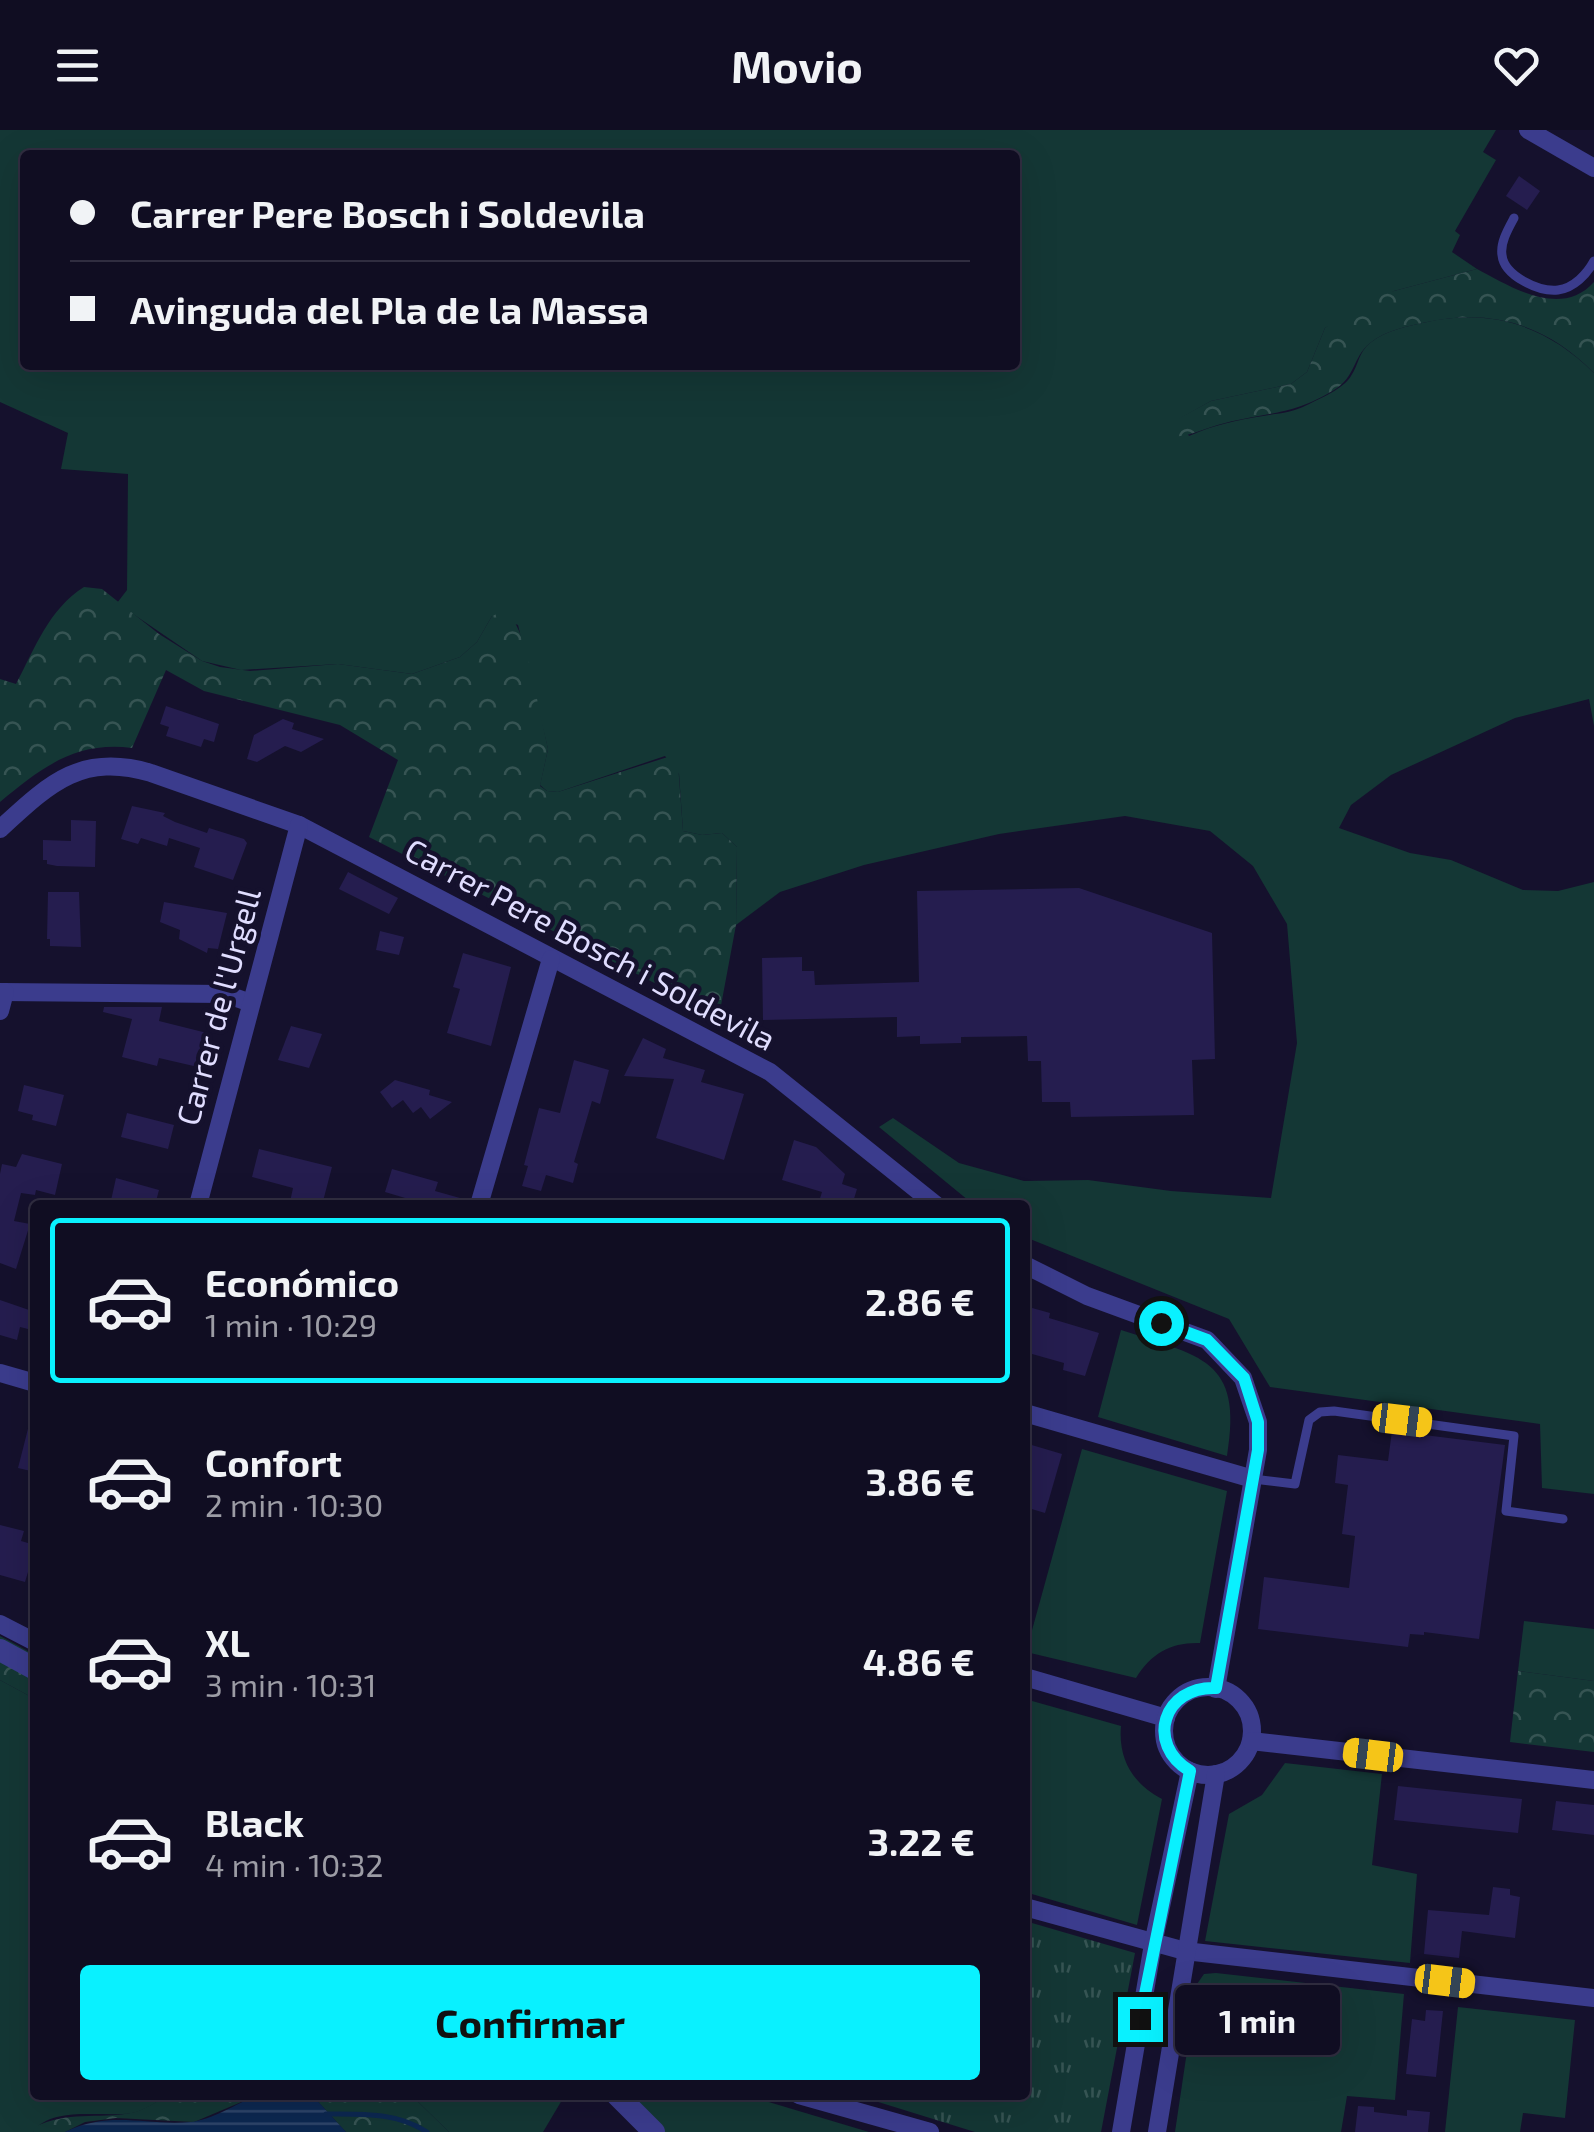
<!DOCTYPE html>
<html lang="es">
<meta charset="utf-8">
<style>
body{margin:0;font-family:"Exo 2",sans-serif;background:#19162a;color:#f1f3f6;height:100vh;display:flex;flex-direction:column;font-size:38px;white-space:nowrap}
*{box-sizing:border-box;margin:0}
p{font-size:32px;color:#9c9ca5}
.icon{flex:none;width:55px;height:55px;fill:none;stroke:currentColor;stroke-width:2;stroke-linecap:round;stroke-linejoin:round}
.map{position:relative;flex:1;overflow:hidden}
.drawer{position:absolute;left:30px;top:1070px;width:1000px;height:900px;display:flex;flex-direction:column;background:#100d22;border-radius:10px;box-shadow:0 10px 40px #0002,0 0 0 2px #302d40}
.drawer>*{flex:none}
.top-card{position:absolute;left:20px;top:20px;width:1000px;height:220px;border-radius:10px;box-shadow:0 10px 40px #0002,0 0 0 2px #302d40;display:grid;align-content:center;height:220px;padding:0 50px;background:#100d22}
.end{position:absolute;width:45px;height:45px;margin:-22px;border:12px solid #09f1ff;background:#111;box-shadow:0 0 0 5px #111}
.from{border-radius:50%}
.bubble{position:absolute;height:70px;border-radius:10px;background:#100d22;box-shadow:0 10px 40px #0002,0 0 0 2px #302d40;font-size:32px;font-weight:700;line-height:70px;text-align:center}
.car{position:absolute;width:30px;height:60px;margin:-30px -15px;border-radius:12px;box-shadow:0 0 8px 2px #0007;background:linear-gradient(#f5c518 24%,#345 0 40%,#f5c518 0 76%,#345 0 86%,#f5c518 0)}
.top-card b{display:flex;align-items:center;gap:35px;height:95px;font-size:38px}
.top-card b+b{border-top:2px solid #302d40}
.top-card i{width:25px;height:25px;background:#f1f3f6}
ul{padding:18px 0 0;list-style:none}
li{display:flex;align-items:center;gap:30px;height:165px;margin:0 20px 15px;padding:0 30px;border:5px solid transparent;border-radius:10px}
li div{flex:1}
li b{display:block;font-size:38px}
li em{font-style:normal;font-weight:700}
li.active{border-color:#09f1ff}
li>.icon{width:90px;height:90px;stroke-width:1.5}
.button{display:flex;gap:20px;margin-top:auto;padding:20px 50px}
.button a{flex:1;height:115px;border-radius:10px;background:#09f1ff;color:#111;font-size:40px;font-weight:700;line-height:115px;text-align:center}
header{display:flex;justify-content:space-between;align-items:center;height:130px;padding:0 50px;background:#100d22;font-size:45px;font-weight:700}
.map>svg:first-child{display:block}
</style>
<header><svg class="icon" aria-label="menu" viewBox="0 0 24 24"><path d="M4 6h16M4 12h16M4 18h16"/></svg>Movio<svg class="icon" aria-label="heart" viewBox="0 0 24 24"><path d="M12 20l-8-8c-3-5 5-10 8-4 3-6 11-1 8 4z"/></svg></header>
<div class="map">
<svg width="1594" height="2002" viewBox="0 0 1594 2002">
<defs>
<pattern id="forest-crowns" width="20" height="18" patternUnits="userSpaceOnUse" patternTransform="scale(2.5)"><rect width="20" height="18" fill="#143735"/><path d="M2 6a3 3 0 1 1 6 0M12 15a3 3 0 1 1 6 0" fill="none" stroke="#365453"/></pattern>
<pattern id="park-tufts" width="24" height="20" patternUnits="userSpaceOnUse" patternTransform="scale(2.5)"><rect width="24" height="20" fill="#143735"/><path d="M3 7l-1-3M5 7V3M7 7l1-3M15 17l-1-3M17 17v-4M19 17l1-3" fill="none" stroke="#365453"/></pattern>
<pattern id="water-rules" width="6" height="5" patternUnits="userSpaceOnUse" patternTransform="scale(2.5)"><rect width="6" height="5" fill="#0c2851"/><path d="M0 2.5h6" fill="none" stroke="#2f476b"/></pattern>
</defs>
<rect width="100%" height="100%" fill="#15112d"/>
<g fill="#143735" fill-rule="evenodd">
<path d="M0 0H1496L1483 22 1496 30 1455 101 1460 105 1452 122 1477 139 1394 161 1325 198 1307 242 1291 254 1211 271 1179 289 1189 306C1213 295 1237 290 1263 286 1279 283 1292 283 1307 275 1321 268 1343 259 1351 246 1359 234 1358 223 1370 213 1386 200 1408 196 1427 192 1492 178 1547 196 1594 243V596L1589 569 1515 588 1391 645 1351 675 1339 698 1410 723 1451 730 1523 760 1558 761 1594 752V1364L1542 1358 1540 1294 1270 1257 1229 1189 1025 1107V1075H974L879 997 893 988 959 1033 1024 1051 1088 1050 1171 1061 1271 1068 1297 913 1287 794 1253 736 1210 701 1125 686 999 704 864 735 780 762 736 795 737 717 722 703 702 705 683 701 679 644 665 626 558 662 547 661 540 655 548 619 518 495 492 486 477 512 460 527 412 544 338 534 241 540 202 531 117 473 127 460 128 344 61 339 68 303 0 272ZM25 25H1015V235H25Z"/>
<path d="M1121 1200C1199 1226 1244 1228 1227 1326L1098 1287Z"/>
<path d="M1082 1319 1227 1361 1200 1513C1172 1512 1151 1523 1136 1548L1026 1522Z"/>
<polygon points="1524,1491 1594,1499 1594,1551 1518,1541"/>
<path d="M0 1550 35 1569V1965H168C156 1972 146 1980 132 1983 104 1988 52 1975 33 2002H0Z"/>
<path d="M1025 1569 1121 1596C1118 1629 1133 1654 1162 1669L1137 1795 1025 1762Z"/>
<polygon points="1285,1633 1382,1644 1372,1735 1417,1744 1410,1833 1205,1811 1229,1684 1262,1665"/>
<polygon points="1216,1843 1404,1864 1395,1970 1347,1966 1341,2002 1175,2002 1197,1854 1204,1844"/>
<polygon points="1458,1877 1575,1890 1565,1988 1523,1983 1520,2002 1445,2002"/>
<polygon points="411,1965 565,1965 543,2002 449,2002"/>
<polygon points="604,1965 745,1965 869,2002 639,2002"/>
</g>
<g fill="url(#forest-crowns)">
<path d="M1477 139C1511 157 1561 189 1594 152V243C1547 195 1492 178 1427 192 1408 196 1386 200 1370 213 1352 228 1356 247 1334 260 1293 285 1269 282 1225 293 1197 300 1181 313 1152 303L1211 271 1291 254 1307 242 1325 198 1357 175 1375 166Z"/>
<path d="M84 457 102 459 159 504 202 531 220 537 250 541 338 534 412 544 460 527 477 512 492 486 502 482 512 486 525 514 548 619 540 656 547 661 558 662 674 625 678 634 683 701 702 705 722 703 737 717 736 795 719 886 369 707 398 630 340 595 204 561 166 540 132 618C76 611 42 637 0 672V549L16 554C35 518 49 479 84 457Z"/>
<polygon points="0,1506 35,1525 35,1569 0,1550"/>
<polygon points="1518,1541 1594,1551 1594,1622 1510,1612"/>
<path d="M168 1965H258L194 1992 116 1988 85 1992 65 2002H33L35 1997C66 1981 99 1989 131 1983 145 1980 156 1972 168 1965Z"/>
<polygon points="312,1965 411,1965 449,2002 346,2002"/>
</g>
<polygon fill="url(#park-tufts)" points="1025,1791 1135,1823 1101,2002 975,2002 872,1970 874,1965 1025,1965"/>
<path fill="url(#water-rules)" d="M258 1965H312L346 2002H65C111 1980 144 1996 191 1992 212 1990 238 1973 258 1965Z"/>
<g fill="none" stroke-linecap="round" stroke-linejoin="round">
<path stroke="#0c2851" stroke-width="5" d="M326 1984C361 1984 396 1982 427 2002"/>
</g>
<g fill="#251d4f">
<polygon points="1519,46 1540,61 1527,80 1506,66"/>
<polygon points="166,576 219,594 214,612 204,609 201,617 166,606 169,597 160,594"/>
<polygon points="283,589 294,593 292,599 324,609 301,622 285,616 257,632 247,629 254,605"/>
<polygon points="132,676 165,683 163,686 175,692 207,703 209,698 244,709 247,713 233,750 194,737 200,718 169,708 167,716 141,708 138,714 121,709"/>
<polygon points="71,690 96,691 95,737 57,736 47,734 47,730 43,730 43,710 71,711"/>
<polygon points="348,742 398,768 389,784 339,759"/>
<polygon points="1079,758 1212,803 1215,929 1192,930 1194,985 1071,987 1070,972 1042,972 1041,931 1028,931 1027,906 961,907 961,913 920,914 920,906 897,907 897,887 763,890 762,828 802,827 802,841 814,841 815,855 919,852 917,761"/>
<polygon points="48,762 79,762 81,817 50,816 50,809 47,809"/>
<polygon points="164,772 227,783 218,819 208,818 207,823 179,809 180,800 160,792"/>
<polygon points="380,801 404,807 399,825 376,820"/>
<polygon points="463,823 511,837 491,916 447,903 460,859 453,857"/>
<polygon points="104,877 162,877 159,891 207,903 198,937 159,928 157,936 122,927 132,889 103,882"/>
<polygon points="291,896 322,904 309,938 278,930"/>
<polygon points="643,908 666,919 663,928 705,940 701,952 744,964 724,1030 656,1008 674,949 624,946"/>
<polygon points="574,930 609,940 600,974 592,971 574,1032 578,1034 573,1053 546,1045 541,1061 522,1056 528,1036 524,1035 539,978 560,983"/>
<polygon points="395,950 430,960 429,965 452,972 430,989 421,977 413,983 403,970 392,978 380,962"/>
<polygon points="24,955 64,965 56,996 32,990 33,985 18,981"/>
<polygon points="127,983 174,995 168,1019 121,1007"/>
<polygon points="794,1010 816,1017 845,1044 842,1054 857,1059 852,1075 818,1075 822,1062 782,1050"/>
<polygon points="259,1019 332,1037 322,1075 290,1072 293,1058 252,1047"/>
<polygon points="22,1024 62,1034 55,1065 36,1060 35,1065 21,1063 14,1091 30,1094 16,1139 0,1133 0,1044 2,1034 16,1037"/>
<polygon points="392,1039 438,1052 435,1061 467,1070 467,1075 421,1075 422,1073 385,1062"/>
<polygon points="116,1048 159,1060 155,1075 110,1075"/>
<polygon points="0,1170 32,1181 28,1199 20,1197 17,1210 0,1205"/>
<polygon points="1025,1176 1050,1183 1049,1188 1099,1203 1085,1246 1063,1240 1064,1233 1025,1222"/>
<polygon points="30,1291 35,1292 35,1342 18,1338"/>
<polygon points="1392,1301 1505,1315 1479,1509 1424,1502 1424,1505 1410,1504 1408,1517 1258,1499 1264,1447 1349,1458 1355,1406 1342,1404 1348,1355 1335,1353 1338,1325 1388,1331"/>
<polygon points="1025,1313 1062,1324 1045,1383 1025,1377"/>
<polygon points="0,1395 24,1401 21,1411 35,1415 35,1444 28,1442 25,1452 0,1445"/>
<polygon points="1398,1656 1522,1669 1518,1703 1394,1690"/>
<polygon points="1556,1671 1594,1675 1594,1705 1552,1700"/>
<polygon points="1493,1757 1510,1759 1510,1765 1520,1767 1515,1808 1462,1801 1459,1828 1424,1824 1428,1780 1489,1785"/>
<polygon points="1426,1880 1443,1881 1436,1947 1406,1944 1412,1889 1425,1891"/>
<polygon points="1358,1976 1374,1977 1374,1982 1407,1986 1407,1980 1430,1982 1428,2002 1355,2002"/>
</g>
<g fill="none" stroke-linecap="round" stroke-linejoin="round">
<g stroke="#3b3c8d" stroke-width="9">
<path d="M1514 88C1508 99 1500 113 1502 125 1504 146 1539 162 1558 160 1574 158 1587 144 1594 131"/>
<polyline points="1253,1349 1295,1354 1309,1290 1320,1282 1334,1281 1514,1306 1506,1381 1563,1389"/>
</g>
<g stroke="#3b3c8d" stroke-width="18">
<polyline points="1528,0 1594,38"/>
<path d="M0 699C49 654 81 622 151 643L299 695 770 942 936 1075"/>
<polyline points="0,862 225,864 251,873"/>
<polyline points="0,881 5,862"/>
<polyline points="198,1075 299,695"/>
<polyline points="479,1075 551,829"/>
<polyline points="1025,1135 1087,1166 1207,1210 1243,1248 1258,1292 1258,1320 1216,1559"/>
<polyline points="0,1243 35,1253"/>
<polyline points="1025,1283 1253,1349"/>
<polyline points="0,1494 35,1512"/>
<polyline points="1025,1547 1166,1588"/>
<circle cx="1208" cy="1601" r="44"/>
<polyline points="1251,1611 1594,1650"/>
<polyline points="1025,1777 1185,1821 1594,1868"/>
<polyline points="799,1965 930,2002"/>
<polyline points="1121,2002 1153,1814 1190,1641"/>
<polyline points="1157,2002 1216,1644"/>
</g>
<g stroke="#3b3c8d" stroke-width="22">
<polyline points="0,1520 35,1539"/>
<polyline points="617,1965 654,2002"/>
</g>
</g>
<g fill="none" stroke-linecap="round" stroke-linejoin="round">
<path stroke="#09f1ff" stroke-width="12" d="M1140 1889 1190 1641C1145 1614 1163 1556 1216 1558L1258 1320V1292L1244 1248 1207 1210 1161 1193"/>
</g>
<g text-anchor="middle" stroke-width="9" stroke-linejoin="round" paint-order="stroke">
<g font-size="32" fill="#e0ddff" stroke="#15112d">
<text transform="translate(590 815) rotate(28)" y="11">Carrer Pere Bosch i Soldevila</text>
<text transform="translate(219 877) rotate(-75)" y="11">Carrer de l'Urgell</text>
</g>
</g>
</svg>
<i class="end from" style="left:1161px;top:1193px"></i>
<i class="end" style="left:1140px;top:1889px"></i>
<div class="bubble" style="left:1175px;top:1855px;width:165px">1 min</div>
<i class="car" style="left:1402px;top:1290px;rotate:97deg"></i>
<i class="car" style="left:1373px;top:1625px;rotate:277deg"></i>
<i class="car" style="left:1445px;top:1851px;rotate:97deg"></i>
<div class="top-card">
<b><i class="from"></i>Carrer Pere Bosch i Soldevila</b>
<b><i></i>Avinguda del Pla de la Massa</b>
</div>
<section class="drawer">
<ul>
<li class="active"><svg class="icon" aria-label="car" viewBox="0 0 24 24"><path d="M5 17H2v-5l4-1 3-4h7l3 4 3 1v5h-3M9 17h6M6 11h13"/><circle cx="7" cy="17" r="2"/><circle cx="17" cy="17" r="2"/></svg><div><b>Económico</b><p>1 min · 10:29</p></div><em>2.86 €</em></li>
<li><svg class="icon" aria-label="car" viewBox="0 0 24 24"><path d="M5 17H2v-5l4-1 3-4h7l3 4 3 1v5h-3M9 17h6M6 11h13"/><circle cx="7" cy="17" r="2"/><circle cx="17" cy="17" r="2"/></svg><div><b>Confort</b><p>2 min · 10:30</p></div><em>3.86 €</em></li>
<li><svg class="icon" aria-label="car" viewBox="0 0 24 24"><path d="M5 17H2v-5l4-1 3-4h7l3 4 3 1v5h-3M9 17h6M6 11h13"/><circle cx="7" cy="17" r="2"/><circle cx="17" cy="17" r="2"/></svg><div><b>XL</b><p>3 min · 10:31</p></div><em>4.86 €</em></li>
<li><svg class="icon" aria-label="car" viewBox="0 0 24 24"><path d="M5 17H2v-5l4-1 3-4h7l3 4 3 1v5h-3M9 17h6M6 11h13"/><circle cx="7" cy="17" r="2"/><circle cx="17" cy="17" r="2"/></svg><div><b>Black</b><p>4 min · 10:32</p></div><em>3.22 €</em></li>
</ul>
<div class="button"><a>Confirmar</a></div>
</section>
</div>
